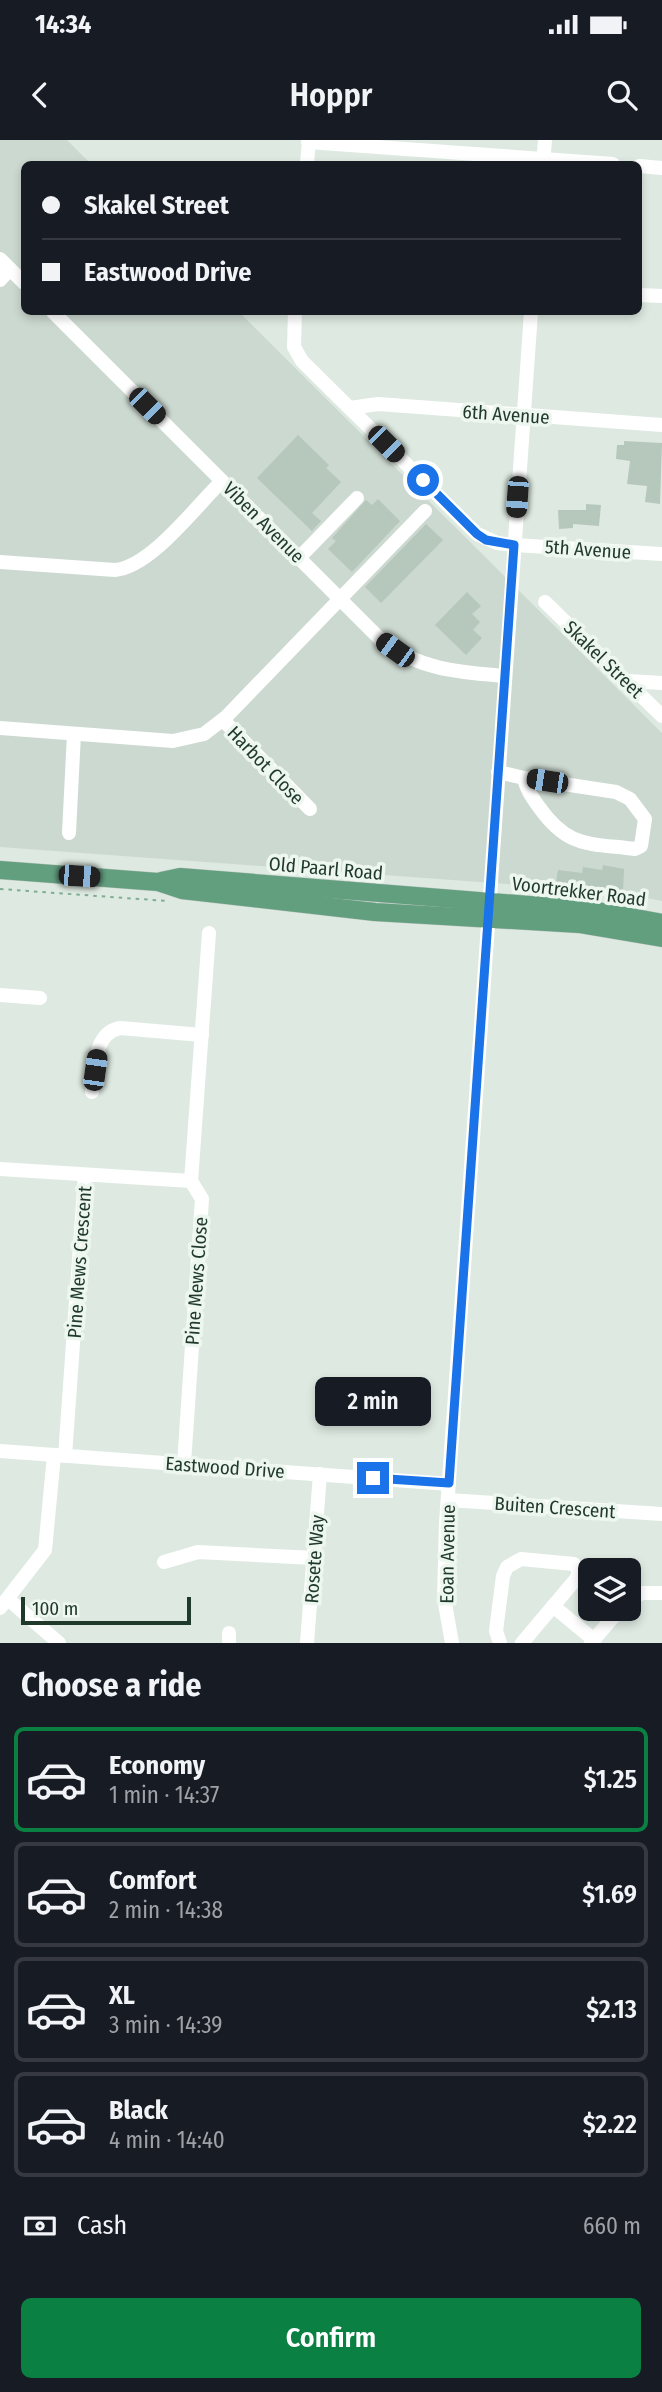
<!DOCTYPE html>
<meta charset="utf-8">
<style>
body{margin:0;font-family:"Fira Sans Condensed",sans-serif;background:#20242c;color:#f1f3f6;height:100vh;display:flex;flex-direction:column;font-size:26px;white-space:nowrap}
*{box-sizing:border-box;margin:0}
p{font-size:23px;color:#9ea1a6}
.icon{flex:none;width:38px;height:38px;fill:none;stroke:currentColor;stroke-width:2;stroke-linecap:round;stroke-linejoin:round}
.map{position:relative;height:1503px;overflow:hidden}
.sheet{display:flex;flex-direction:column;background:#171b24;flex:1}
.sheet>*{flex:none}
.banner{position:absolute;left:21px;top:21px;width:621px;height:154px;border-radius:10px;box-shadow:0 4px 10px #0003;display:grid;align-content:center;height:154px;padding:0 21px;background:#171b24}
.fabs{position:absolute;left:578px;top:1418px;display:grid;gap:14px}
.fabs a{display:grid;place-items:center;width:63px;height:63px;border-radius:10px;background:#171b24;box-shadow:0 4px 10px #0003;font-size:35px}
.scale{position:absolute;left:21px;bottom:18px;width:170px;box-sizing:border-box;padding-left:7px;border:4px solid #1f392b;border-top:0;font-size:19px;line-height:24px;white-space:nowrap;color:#1f392b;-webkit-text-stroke:5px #eef6f0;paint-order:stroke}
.end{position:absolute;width:32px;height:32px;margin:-16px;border:9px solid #1a73e8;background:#fff;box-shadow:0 0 0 4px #fff}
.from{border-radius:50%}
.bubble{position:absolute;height:49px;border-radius:10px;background:#171b24;box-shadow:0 4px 10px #0003;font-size:23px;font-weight:600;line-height:49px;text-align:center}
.car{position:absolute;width:21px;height:42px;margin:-21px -10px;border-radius:9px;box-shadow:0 0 5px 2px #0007;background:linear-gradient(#222 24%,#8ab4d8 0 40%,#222 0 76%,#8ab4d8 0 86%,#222 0)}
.banner b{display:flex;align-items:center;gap:24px;height:66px;font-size:26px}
.banner b+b{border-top:2px solid #363941}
.banner i{width:18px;height:18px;background:#f1f3f6}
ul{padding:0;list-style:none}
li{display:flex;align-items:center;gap:21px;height:105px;margin:0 14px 10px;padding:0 7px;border:4px solid #363941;border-radius:10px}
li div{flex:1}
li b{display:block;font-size:26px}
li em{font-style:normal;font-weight:600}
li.on{border-color:#0b8043}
li>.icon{width:63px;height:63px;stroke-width:1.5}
h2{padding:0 21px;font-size:32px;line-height:84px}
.pay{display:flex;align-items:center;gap:18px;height:77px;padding:0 21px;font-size:26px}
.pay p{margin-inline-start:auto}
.cta{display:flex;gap:14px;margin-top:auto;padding:14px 21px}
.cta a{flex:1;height:80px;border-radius:10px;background:#0b8043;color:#fff;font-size:28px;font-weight:600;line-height:80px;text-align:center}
.status{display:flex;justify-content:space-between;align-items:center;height:49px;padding:0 35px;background:#171b24;direction:ltr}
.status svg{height:19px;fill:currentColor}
header{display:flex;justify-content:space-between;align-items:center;height:91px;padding:0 21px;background:#171b24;font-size:32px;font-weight:600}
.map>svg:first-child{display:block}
</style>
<div class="status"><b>14:34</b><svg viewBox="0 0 49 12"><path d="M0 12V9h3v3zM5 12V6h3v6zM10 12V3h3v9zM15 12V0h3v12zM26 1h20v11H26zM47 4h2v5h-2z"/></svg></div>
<header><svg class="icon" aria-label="back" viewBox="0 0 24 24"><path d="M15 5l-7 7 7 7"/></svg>Hoppr<svg class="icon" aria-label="search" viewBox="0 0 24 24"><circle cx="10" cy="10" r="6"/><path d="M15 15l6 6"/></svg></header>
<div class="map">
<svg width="662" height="1503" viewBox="0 0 662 1503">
<rect width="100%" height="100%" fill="#deeae1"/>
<polygon fill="#ccd9d0" points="0,0 67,0 91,24 24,24 24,172 239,172 662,593 662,761 615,752 0,707"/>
<g fill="#b6c7bc">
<polygon points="298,295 329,325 326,328 341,342 312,373 321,381 312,391 257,338"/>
<polygon points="624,301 662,303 660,364 645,362 647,346 627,344 630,321 616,319 617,305 624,305"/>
<polygon points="378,359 400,381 352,432 328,409 336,401 332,398 366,360 372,365"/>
<polygon points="586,364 601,365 599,386 573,384 573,388 559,389 558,370 586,370"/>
<polygon points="426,384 443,400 381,463 365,447"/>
<polygon points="467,452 481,466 472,474 480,482 473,490 482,498 466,515 435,485"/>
<polygon points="603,725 624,729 623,751 556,743 558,730 582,733 583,727 602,730"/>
</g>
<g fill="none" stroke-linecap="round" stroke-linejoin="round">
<g stroke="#c0c8c4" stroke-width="19">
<g id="major">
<polyline points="0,730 158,742 182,750 375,772 579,784 662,798"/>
<polyline points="161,741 180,737 592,770 662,783"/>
</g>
</g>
<polyline stroke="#7ead92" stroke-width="2" stroke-dasharray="3.5 5" stroke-linecap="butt" points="0,749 167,761"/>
<g stroke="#fff" stroke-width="14">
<polyline points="308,2 613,24"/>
<polyline points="307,24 309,0"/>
<polyline points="543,24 545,0"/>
<polyline points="639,26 662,28"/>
<polyline points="0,119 24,143"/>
<polyline points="0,140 10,129"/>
<polyline points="639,155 662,156"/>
<path d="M53 172 383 502C421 530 459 532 505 536"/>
<polyline points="295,172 294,207 302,221 477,394 497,403 514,405 662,414"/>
<polyline points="350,268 378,264 662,285"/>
<polyline points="299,418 357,358"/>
<path d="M0 422 115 430C151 427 196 366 222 341"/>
<polyline points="545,462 662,576"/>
<polyline points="628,541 662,543"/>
<polyline points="223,580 310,669"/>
<polyline points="0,588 173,601 204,594 226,577 425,371"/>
<path d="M498 632 524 638C526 649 532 657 539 667 568 708 588 703 635 709L641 706 645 679 630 659 616 652 524 638"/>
<polyline points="69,693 74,594"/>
<polyline points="0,855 40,858"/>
<path d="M92 952C95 930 93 893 120 888L202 895"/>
<polyline points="0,1029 191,1041"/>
<polyline points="0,1311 449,1344"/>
<polyline points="65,1316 85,1035"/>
<polyline points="184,1324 202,1059 191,1041 209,793"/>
<polyline points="448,1360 662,1374"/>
<polyline points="164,1422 198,1412 314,1418"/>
<polyline points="8,1459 59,1503"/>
<polyline points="628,1460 643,1453 662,1453"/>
<polyline points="553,1466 594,1500"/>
<polyline points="0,1468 45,1410 54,1315"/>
<polyline points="229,1503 229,1493"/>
<polyline points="307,1503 320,1334"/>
<polyline points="452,1503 444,1458 446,1383 531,172"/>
<polyline points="500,1503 496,1491 503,1436 507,1427 521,1419 574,1424 579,1432 576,1439 522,1503"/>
<polyline points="591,1503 621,1468"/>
</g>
<use href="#major" stroke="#629f7f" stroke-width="18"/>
</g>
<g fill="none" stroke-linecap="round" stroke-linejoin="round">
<polyline stroke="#1a73e8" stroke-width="9" points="373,1338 449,1343 514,405 486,400 477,394 423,340"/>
</g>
<g text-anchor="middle" stroke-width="7" stroke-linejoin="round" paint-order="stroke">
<g font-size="19" fill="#1f392b" stroke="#eef6f0">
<text transform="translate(506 274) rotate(4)" y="7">6th Avenue</text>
<text transform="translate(264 382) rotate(45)" y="7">Viben Avenue</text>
<text transform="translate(588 409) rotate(4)" y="7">5th Avenue</text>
<text transform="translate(604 519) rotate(44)" y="7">Skakel Street</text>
<text transform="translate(266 625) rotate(46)" y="7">Harbot Close</text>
<text transform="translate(326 728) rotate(5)" y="7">Old Paarl Road</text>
<text transform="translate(579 751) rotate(7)" y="7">Voortrekker Road</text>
<text transform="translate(79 1122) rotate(-86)" y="7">Pine Mews Crescent</text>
<text transform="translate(196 1141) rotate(-86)" y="7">Pine Mews Close</text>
<text transform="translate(225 1327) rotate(4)" y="7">Eastwood Drive</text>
<text transform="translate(555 1367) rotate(4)" y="7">Buiten Crescent</text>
<text transform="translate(447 1414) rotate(-89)" y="7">Eoan Avenue</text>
<text transform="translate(314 1419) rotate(-86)" y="7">Rosete Way</text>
</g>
</g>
</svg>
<div class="fabs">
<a><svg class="icon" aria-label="layers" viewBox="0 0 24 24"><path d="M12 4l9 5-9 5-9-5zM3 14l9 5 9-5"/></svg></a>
</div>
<div class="scale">100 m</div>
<i class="end from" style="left:423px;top:340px"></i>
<i class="end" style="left:373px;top:1338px"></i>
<div class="bubble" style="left:315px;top:1237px;width:116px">2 min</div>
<i class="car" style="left:147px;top:266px;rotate:135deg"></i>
<i class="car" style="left:386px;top:304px;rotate:135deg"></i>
<i class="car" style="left:517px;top:357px;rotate:184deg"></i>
<i class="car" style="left:395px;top:510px;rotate:306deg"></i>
<i class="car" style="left:547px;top:641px;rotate:279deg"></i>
<i class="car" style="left:79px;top:736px;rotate:94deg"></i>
<i class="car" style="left:95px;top:930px;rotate:8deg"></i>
<div class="banner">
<b><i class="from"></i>Skakel Street</b>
<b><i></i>Eastwood Drive</b>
</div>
</div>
<section class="sheet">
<h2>Choose a ride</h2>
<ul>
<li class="on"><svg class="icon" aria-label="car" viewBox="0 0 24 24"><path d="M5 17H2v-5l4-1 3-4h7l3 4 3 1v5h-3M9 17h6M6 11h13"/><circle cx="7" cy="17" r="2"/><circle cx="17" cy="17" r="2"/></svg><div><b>Economy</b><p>1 min · 14:37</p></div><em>$1.25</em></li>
<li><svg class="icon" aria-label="car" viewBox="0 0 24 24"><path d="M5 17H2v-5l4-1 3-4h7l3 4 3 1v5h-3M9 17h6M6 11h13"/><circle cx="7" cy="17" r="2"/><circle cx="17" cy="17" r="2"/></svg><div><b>Comfort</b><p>2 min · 14:38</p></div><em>$1.69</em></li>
<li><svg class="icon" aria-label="car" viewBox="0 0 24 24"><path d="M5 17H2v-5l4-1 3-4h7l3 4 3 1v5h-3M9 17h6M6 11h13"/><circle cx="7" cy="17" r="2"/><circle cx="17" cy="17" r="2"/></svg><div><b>XL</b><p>3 min · 14:39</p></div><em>$2.13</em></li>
<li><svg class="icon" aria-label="car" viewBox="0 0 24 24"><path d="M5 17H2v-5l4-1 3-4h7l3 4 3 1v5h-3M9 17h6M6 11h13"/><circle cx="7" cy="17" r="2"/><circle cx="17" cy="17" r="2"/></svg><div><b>Black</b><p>4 min · 14:40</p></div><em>$2.22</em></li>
</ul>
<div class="pay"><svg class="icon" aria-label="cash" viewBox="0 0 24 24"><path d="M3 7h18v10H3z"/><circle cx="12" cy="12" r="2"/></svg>Cash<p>660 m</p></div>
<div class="cta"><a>Confirm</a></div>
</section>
